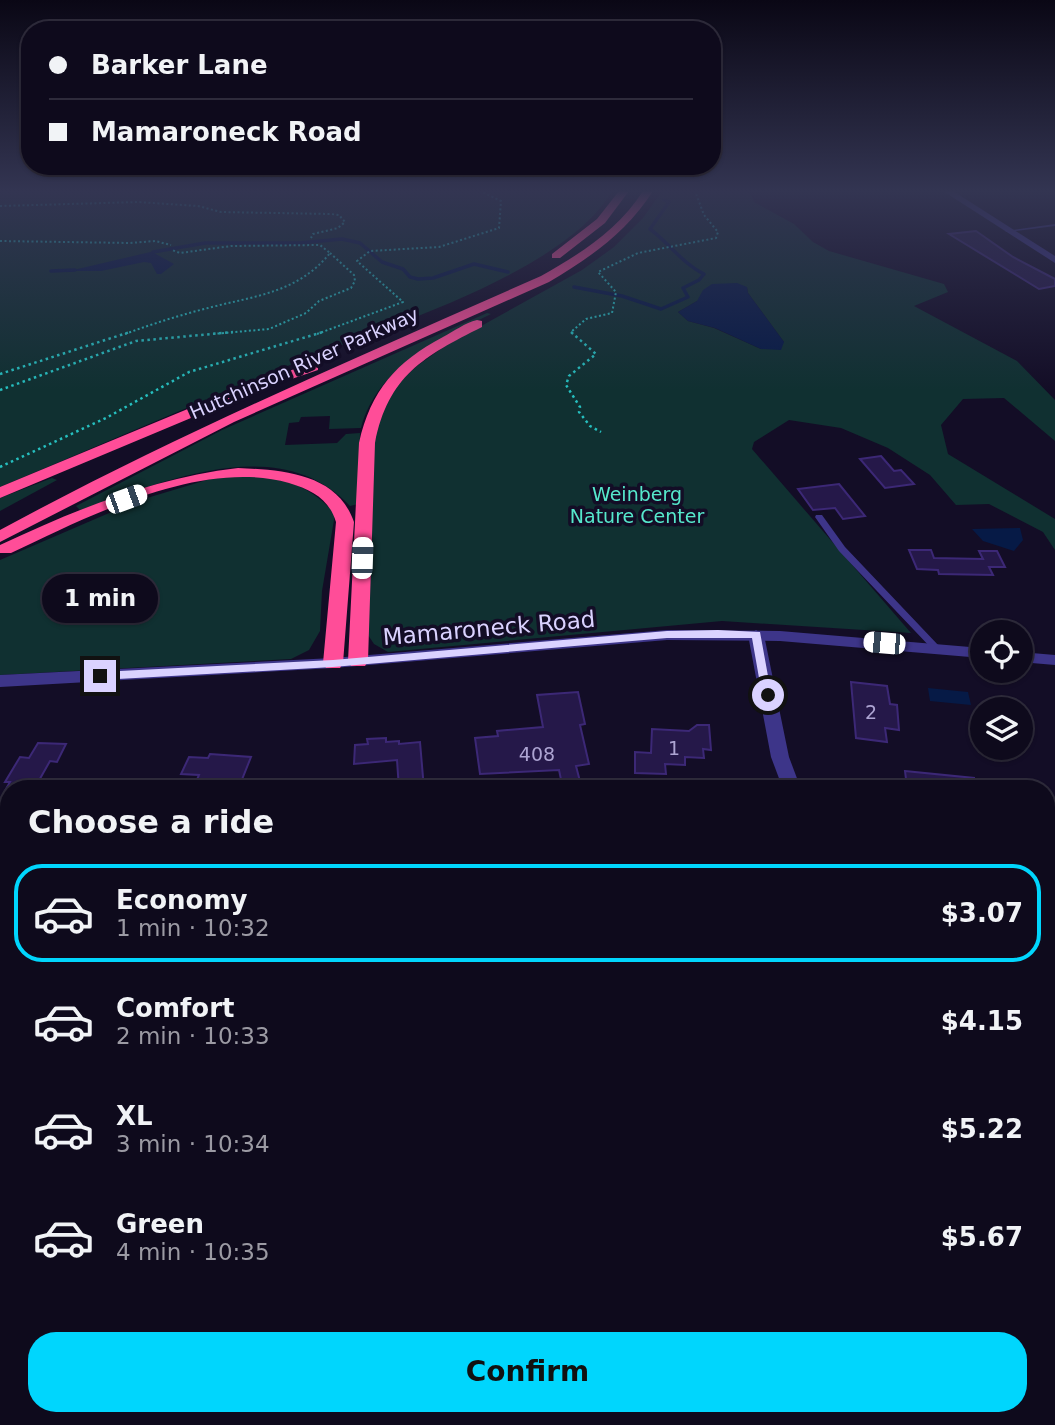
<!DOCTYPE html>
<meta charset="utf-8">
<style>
body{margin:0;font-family:"DejaVu Sans",sans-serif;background:#171325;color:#f1f3f6;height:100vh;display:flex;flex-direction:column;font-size:26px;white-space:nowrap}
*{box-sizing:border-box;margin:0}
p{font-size:23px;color:#9b9aa3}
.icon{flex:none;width:38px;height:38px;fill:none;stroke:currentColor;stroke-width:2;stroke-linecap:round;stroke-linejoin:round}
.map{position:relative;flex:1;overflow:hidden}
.side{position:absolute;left:0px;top:780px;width:1055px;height:646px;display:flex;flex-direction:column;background:#0e0a1c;border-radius:28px 28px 0 0;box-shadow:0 2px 5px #0004,0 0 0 2px #2e2b3b}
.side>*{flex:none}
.banner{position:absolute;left:21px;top:21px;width:700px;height:154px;border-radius:28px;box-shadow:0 2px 5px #0004,0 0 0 2px #2e2b3b;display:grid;align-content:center;height:154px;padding:0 28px;background:#0e0a1c}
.fabs{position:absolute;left:970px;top:620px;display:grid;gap:14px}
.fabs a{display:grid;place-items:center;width:63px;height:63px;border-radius:50%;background:#0e0a1c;box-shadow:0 2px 5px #0004,0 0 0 2px #2e2b3b;font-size:35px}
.end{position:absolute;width:32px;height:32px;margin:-16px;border:9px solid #dad2ff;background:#111;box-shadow:0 0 0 4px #111}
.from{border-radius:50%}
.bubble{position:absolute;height:49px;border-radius:24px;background:#0e0a1c;box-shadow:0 2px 5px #0004,0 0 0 2px #2e2b3b;font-size:23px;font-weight:700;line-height:49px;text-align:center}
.car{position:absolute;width:21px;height:42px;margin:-21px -10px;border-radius:9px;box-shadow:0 0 5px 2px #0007;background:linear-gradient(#fff 24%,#345 0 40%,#fff 0 76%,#345 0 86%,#fff 0)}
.banner b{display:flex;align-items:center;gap:24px;height:66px;font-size:26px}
.banner b+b{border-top:2px solid #2e2b3b}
.banner i{width:18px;height:18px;background:#f1f3f6}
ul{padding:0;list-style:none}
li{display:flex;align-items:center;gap:21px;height:98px;margin:0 14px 10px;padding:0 14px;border:4px solid transparent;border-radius:28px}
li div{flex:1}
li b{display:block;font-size:26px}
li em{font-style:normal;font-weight:700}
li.current{border-color:#00d6fd}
li>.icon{width:63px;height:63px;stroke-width:1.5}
h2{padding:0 28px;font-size:32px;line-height:84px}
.button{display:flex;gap:14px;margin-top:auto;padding:14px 28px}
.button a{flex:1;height:80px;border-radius:28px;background:#00d6fd;color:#111;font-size:28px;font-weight:700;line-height:80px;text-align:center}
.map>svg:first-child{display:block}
</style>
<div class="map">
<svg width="1055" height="1425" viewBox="0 0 1055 1425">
<rect width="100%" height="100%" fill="#130d26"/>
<g fill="#103031" fill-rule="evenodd">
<path d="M0 191H612C564 275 375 330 285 367 190 406 95 447 0 487Z"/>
<path d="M662 191H749L754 202 794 224 813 242 829 251 944 284 948 292 914 306 1017 361 1055 400V441L1004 398 963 399 941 425 948 454 1055 519V550L1043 532 989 504 956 505 930 475 888 448 841 428 789 420 754 442 752 449 911 633 722 621 388 652 374 644 366 632 374 436 382 412 396 385 417 366 445 346 582 270 614 247 643 218ZM747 287 748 293 784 342 761 349 714 328 688 321 678 312 697 301Z"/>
<path d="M487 313 491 314C438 340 378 366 361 428L329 429 330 416 301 417 299 422 289 423 285 445 337 443 346 434 360 433 358 504 350 506C279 430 163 482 80 510L76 506 222 430Z"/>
<path d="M220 476C266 476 303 476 335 514L322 591 320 631 309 650 291 659 0 675V560L137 501Z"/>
<polygon points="52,478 57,480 0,511 0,498"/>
<polygon points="1047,1149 1055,1152 1055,1425 953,1425 951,1418 1046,1418"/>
</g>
<g fill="#061a46">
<polygon points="159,250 154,253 174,264 161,274 157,274 151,263 144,262 101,271 69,271"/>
<polygon points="737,283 747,287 748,293 784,342 781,350 761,349 715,328 688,321 678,312 697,301 703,290 712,284"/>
<polygon points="1020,528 1023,540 1014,551 983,541 972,529"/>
<polygon points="928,688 968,692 971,705 930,701"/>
</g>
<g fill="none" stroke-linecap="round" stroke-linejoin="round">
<g stroke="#061a46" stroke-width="3.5">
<polyline points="153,252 205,243 299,243 342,239 360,243 382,262 403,269 410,277 418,279 433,278 474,264 508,272"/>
<polyline points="51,271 75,270"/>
<path d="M574 287 622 296 661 309 688 297 683 288 699 280 704 274C683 264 669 243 650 229L669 202 664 200"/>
</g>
</g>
<g fill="#251849" stroke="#3c2876" stroke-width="2">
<polygon points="976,231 1013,257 1055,279 1055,286 1039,289 949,234"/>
<polygon points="881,456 894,471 901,470 914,484 885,488 860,459"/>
<polygon points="839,484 865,516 843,519 835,508 813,510 798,489"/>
<polygon points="909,550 931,550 934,558 983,559 979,551 997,551 1005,567 989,567 993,575 939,574 938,570 917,569"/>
<polygon points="851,682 887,686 890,704 897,705 899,730 885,728 887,742 856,738"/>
<polygon points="578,692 585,724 580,725 589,764 576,766 582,789 563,789 559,770 480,774 475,738 498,736 497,731 543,727 537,695"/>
<polygon points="697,725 709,725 711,750 703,749 704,758 685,757 685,765 665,764 666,774 635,773 635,752 651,753 652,729 689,731"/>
<polygon points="386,738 386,742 399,741 399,744 420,742 424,789 399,789 397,760 354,764 355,745 368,744 367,739"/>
<polygon points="38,743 66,744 57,762 50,761 37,784 30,784 27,789 6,789 10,782 5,782 20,757 29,758"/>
<polygon points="210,754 251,757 239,787 217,785 215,789 193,789 199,775 181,774 189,757 208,758"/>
<polygon points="905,771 974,778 973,789 907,787"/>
</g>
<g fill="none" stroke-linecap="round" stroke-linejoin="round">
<g stroke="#26bfbf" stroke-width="2" stroke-dasharray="2 2.5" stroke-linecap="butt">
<polyline points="0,206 138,202 198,206 221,212 331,214 339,215 345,222 338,228 313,234 311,238"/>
<polyline points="0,241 130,243 155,241 171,245"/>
<path d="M125 334C152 324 180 315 208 308 254 296 298 293 330 253L320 245 231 246 180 253 172 250"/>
<polyline points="213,334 269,329 306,313 319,301 351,288 355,281 354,275 330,253"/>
<polyline points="317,334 403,302 357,261 370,251 439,247 499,228 501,201 480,191"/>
<polyline points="573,334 571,332 586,319 612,313 616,292 598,272 638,253 716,238 718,232 704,215 695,191"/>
</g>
<g stroke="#26bfbf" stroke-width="2.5" stroke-dasharray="2.5 3.5" stroke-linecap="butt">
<polyline points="571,332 596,354 569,376 566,385 580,407 579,412 590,426 601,432"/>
<polyline points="0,374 130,332"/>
<polyline points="0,390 136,341 233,332"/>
<polyline points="0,467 106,418 189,372 323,332"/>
</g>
<g fill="#3d3589" fill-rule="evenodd">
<polygon points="1055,224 1055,226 1007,232 1005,231"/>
<polygon points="816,515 822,515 845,547 939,646 940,648 939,650 933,650 839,551 815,517"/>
</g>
<g fill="#3d3589" fill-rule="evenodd">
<polygon points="943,191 953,191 1055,256 1055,263"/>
<polygon points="756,630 764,635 789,757 801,789 783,789 771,757 748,635"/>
<polygon points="9,1271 9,1299 0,1300 0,1272"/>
<polygon points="559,1418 589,1418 591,1425 561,1425"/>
</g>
<g fill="#3d3589" fill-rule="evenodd">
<polygon points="667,630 780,631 982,648 982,658 780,641 667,640 333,668 0,687 0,675 333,658"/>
<polygon points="1020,652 1055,655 1055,665 1020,662"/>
</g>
<g fill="#ff4d98" fill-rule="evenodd">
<polygon points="619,191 629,191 605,223 560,258 552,258 552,254 597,219"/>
<path d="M643 191H653C627 232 591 257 549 282L234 422 0 542V530C175 435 358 357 541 276 580 254 618 230 643 191Z"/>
<path d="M477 320 482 321V327C424 356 388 376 375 443L368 661 365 666H351L348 661 359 443C371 390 396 362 443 337 454 331 465 323 477 320Z"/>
<polygon points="313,363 318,364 318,370 253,392 0,498 0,487 243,386"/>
<path d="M238 468C282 470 337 473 354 522L343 663 340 668H326L323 663 336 522C329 499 312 490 289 483 202 458 89 516 11 553H0V545C77 509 153 478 238 468Z"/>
</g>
</g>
<linearGradient id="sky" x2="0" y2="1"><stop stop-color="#0a0715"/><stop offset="0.49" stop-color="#333552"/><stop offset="1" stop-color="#333552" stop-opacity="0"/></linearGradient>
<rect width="1055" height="390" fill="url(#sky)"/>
<polygon fill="#dad2ff" points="718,630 760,632 772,698 768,699 762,695 752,638 667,638 333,667 100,680 95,676 100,672 333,660 667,631"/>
<g text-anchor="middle" stroke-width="7" stroke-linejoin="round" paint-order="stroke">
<g font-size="19" fill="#dad2ff" stroke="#130d26">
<text transform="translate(304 363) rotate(-24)" y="7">Hutchinson River Parkway</text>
</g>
<g font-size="19" fill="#56e8cc" stroke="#130d26">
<text x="637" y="501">Weinberg<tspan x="637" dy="22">Nature Center</tspan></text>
</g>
<g font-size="19" fill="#ada4d2">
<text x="871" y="719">2</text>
<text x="674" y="755">1</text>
<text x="537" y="761">408</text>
</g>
<g font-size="23" fill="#dad2ff" stroke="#130d26">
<text transform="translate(489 628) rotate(-5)" y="8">Mamaroneck Road</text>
</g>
</g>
</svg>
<div class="fabs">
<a><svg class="icon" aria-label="locate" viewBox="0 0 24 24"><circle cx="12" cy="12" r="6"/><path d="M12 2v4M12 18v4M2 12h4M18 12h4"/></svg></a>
<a><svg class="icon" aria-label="layers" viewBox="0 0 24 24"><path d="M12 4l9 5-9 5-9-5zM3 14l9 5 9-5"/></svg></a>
</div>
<i class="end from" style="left:768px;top:695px"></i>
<i class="end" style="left:100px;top:676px"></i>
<div class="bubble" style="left:42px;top:574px;width:116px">1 min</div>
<i class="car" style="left:126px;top:499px;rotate:70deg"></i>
<i class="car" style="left:362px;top:558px;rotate:2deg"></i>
<i class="car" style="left:884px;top:643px;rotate:275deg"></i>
<div class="banner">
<b><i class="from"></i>Barker Lane</b>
<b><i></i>Mamaroneck Road</b>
</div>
<section class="side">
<h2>Choose a ride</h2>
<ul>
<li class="current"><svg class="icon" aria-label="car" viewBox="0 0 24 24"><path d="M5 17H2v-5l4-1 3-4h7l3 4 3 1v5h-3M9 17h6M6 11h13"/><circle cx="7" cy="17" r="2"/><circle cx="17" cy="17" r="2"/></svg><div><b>Economy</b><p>1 min · 10:32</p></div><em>$3.07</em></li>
<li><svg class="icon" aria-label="car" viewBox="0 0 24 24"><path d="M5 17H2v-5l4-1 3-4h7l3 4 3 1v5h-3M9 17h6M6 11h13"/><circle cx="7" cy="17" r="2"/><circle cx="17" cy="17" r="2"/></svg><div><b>Comfort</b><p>2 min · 10:33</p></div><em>$4.15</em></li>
<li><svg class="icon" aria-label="car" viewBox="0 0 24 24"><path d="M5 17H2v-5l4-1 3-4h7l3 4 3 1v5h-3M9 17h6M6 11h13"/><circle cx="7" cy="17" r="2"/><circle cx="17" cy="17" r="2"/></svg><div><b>XL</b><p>3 min · 10:34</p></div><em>$5.22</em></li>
<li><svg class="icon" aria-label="car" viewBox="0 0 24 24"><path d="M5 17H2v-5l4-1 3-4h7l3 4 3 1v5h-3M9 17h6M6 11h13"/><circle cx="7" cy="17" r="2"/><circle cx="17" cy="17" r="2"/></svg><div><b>Green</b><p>4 min · 10:35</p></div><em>$5.67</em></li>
</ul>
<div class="button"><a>Confirm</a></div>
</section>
</div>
